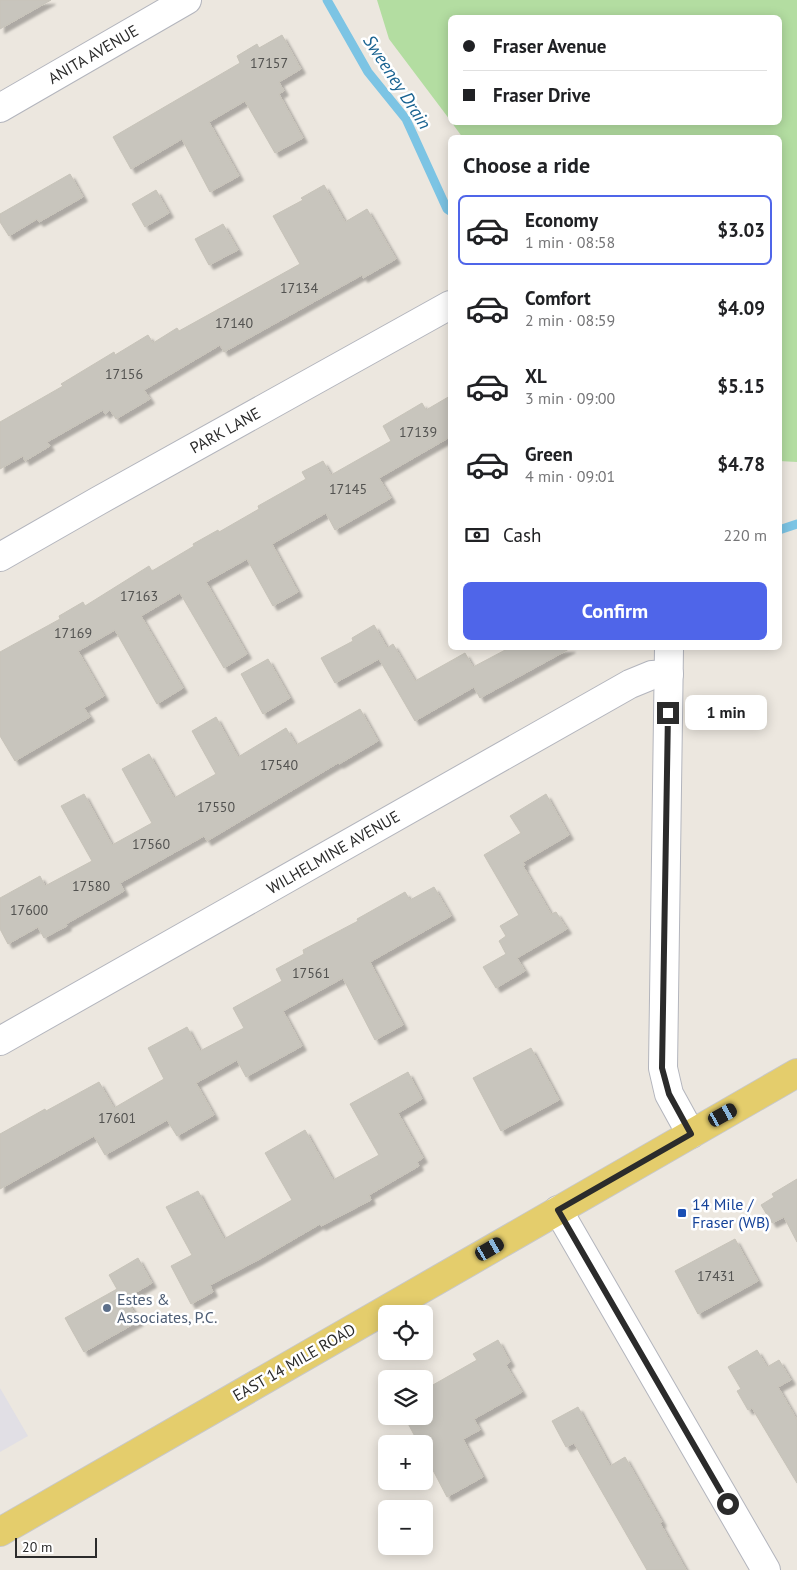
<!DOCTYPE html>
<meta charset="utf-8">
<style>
body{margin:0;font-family:"PT Sans",sans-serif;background:#f6f6f6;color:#202124;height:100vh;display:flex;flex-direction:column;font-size:19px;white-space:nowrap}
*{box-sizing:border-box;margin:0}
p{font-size:16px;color:#757577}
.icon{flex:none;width:28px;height:28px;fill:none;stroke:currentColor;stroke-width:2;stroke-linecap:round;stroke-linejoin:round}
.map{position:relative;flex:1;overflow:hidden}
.details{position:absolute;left:448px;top:135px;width:334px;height:515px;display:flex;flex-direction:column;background:#fff;border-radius:8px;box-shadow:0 2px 12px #0003}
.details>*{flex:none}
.banner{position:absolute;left:448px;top:15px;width:334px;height:110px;border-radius:8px;box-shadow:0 2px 12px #0003;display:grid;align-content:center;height:110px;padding:0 15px;background:#fff}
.tools{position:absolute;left:378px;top:1305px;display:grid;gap:10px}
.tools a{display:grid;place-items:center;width:55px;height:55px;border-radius:8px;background:#fff;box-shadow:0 2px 12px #0003;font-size:25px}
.scale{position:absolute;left:15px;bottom:12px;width:82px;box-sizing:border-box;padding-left:5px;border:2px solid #2b2b2b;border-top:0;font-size:14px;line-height:18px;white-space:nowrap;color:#2b2b2b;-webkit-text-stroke:4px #fff;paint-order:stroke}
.end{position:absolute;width:22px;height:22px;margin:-11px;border:6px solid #2b2b2b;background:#fff;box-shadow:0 0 0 2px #fff}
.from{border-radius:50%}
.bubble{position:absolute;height:35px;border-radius:8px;background:#fff;box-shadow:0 2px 12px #0003;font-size:16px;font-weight:800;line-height:35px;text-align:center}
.car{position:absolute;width:15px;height:30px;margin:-15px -8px;border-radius:6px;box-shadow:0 0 4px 1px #0007;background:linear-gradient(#222 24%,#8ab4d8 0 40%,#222 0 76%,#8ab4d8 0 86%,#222 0)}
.banner b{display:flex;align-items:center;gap:18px;height:48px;font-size:19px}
.banner b+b{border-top:1px solid #e0e0e0}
.banner i{width:12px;height:12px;background:#202124}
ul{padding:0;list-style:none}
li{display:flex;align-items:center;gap:15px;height:70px;margin:0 10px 8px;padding:0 5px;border:2px solid transparent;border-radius:8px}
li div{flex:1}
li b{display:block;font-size:19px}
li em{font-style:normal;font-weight:800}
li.current{border-color:#4f65e9}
li>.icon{width:45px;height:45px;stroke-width:1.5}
h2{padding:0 15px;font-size:22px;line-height:60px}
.pay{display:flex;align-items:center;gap:12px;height:55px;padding:0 15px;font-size:19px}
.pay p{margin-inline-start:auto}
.cta{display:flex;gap:10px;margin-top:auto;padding:10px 15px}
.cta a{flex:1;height:58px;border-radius:8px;background:#4f65e9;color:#fff;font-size:20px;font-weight:800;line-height:58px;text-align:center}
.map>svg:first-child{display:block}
</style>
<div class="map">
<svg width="797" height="1570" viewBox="0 0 797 1570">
<defs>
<filter id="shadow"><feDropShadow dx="4.5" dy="4.5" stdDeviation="1" flood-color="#0004"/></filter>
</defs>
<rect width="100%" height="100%" fill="#ece7df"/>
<polygon fill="#e1dfe5" points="0,1388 28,1436 0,1452"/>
<polygon fill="#b3dda1" points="377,0 797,0 797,462 779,461 779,138 463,138 452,123 779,122 779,18 450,18 450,120 389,39"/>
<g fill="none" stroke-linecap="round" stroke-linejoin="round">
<g stroke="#7cc4e4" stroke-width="9">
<polyline points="327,0 368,72 406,119 447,209 450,211"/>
<polyline points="779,530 797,524"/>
</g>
</g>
<g fill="#c8c5bd" stroke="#c7c3b9" filter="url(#shadow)">
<polygon points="0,0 51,0 0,29"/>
<polygon points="282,35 301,69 279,82 284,91 279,94 303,138 275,153 245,101 209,122 239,176 210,192 182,139 131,169 113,137 240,63 237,56 257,44 259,48"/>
<polygon points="70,174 83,197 39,222 37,219 9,236 0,222 0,214"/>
<polygon points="324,185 345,222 367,209 396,259 363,278 362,275 224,352 220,345 144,390 150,399 116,419 110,410 105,414 103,410 47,442 50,446 25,461 23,456 0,469 0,422 63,386 61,384 114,352 115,355 148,335 153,343 177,328 179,331 300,264 273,216 303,200 301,198"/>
<polygon points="156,190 169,213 145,227 132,204"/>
<polygon points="223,224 238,250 209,265 195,239"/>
<polygon points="450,396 450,437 379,478 391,498 335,530 326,513 272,544 298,592 273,606 247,559 206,582 247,654 224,668 180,593 141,616 183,688 157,704 115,630 78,651 104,696 84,708 90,717 15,761 0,736 0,652 60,619 59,616 83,602 85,606 149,566 152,571 194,546 193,544 218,530 219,532 259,509 258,506 306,479 302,472 323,461 331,475 391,441 383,426 422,403 426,410"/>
<polygon points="374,625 387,648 393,644 415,681 465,653 473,667 509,648 571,648 480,698 474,687 415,721 379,659 335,683 321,658 353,641 352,638"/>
<polygon points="268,659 290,698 263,714 241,674"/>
<polygon points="360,709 378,741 339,764 338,763 207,841 204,836 120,883 124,891 66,924 67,926 44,938 38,927 8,944 0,929 0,898 40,876 45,886 92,861 61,806 84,794 112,845 152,823 122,769 149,754 174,798 216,774 192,731 216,717 238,757 286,728 296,745"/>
<polygon points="546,794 569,835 523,862 525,865 523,866 551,914 556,912 567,929 517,958 525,971 496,988 483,967 506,954 499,941 506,936 500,926 519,915 484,855 521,833 510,816"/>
<polygon points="434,887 451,916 370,962 403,1025 375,1040 343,978 283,1011 302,1046 246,1077 237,1060 196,1083 214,1115 177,1136 167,1120 105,1155 94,1136 0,1189 0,1134 45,1109 46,1111 99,1082 114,1108 164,1079 148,1048 187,1027 200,1051 244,1028 233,1008 282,981 276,969 304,954 303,950 358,921 357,919 405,892 410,900"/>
<polygon points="531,1048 559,1100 501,1131 473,1078"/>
<polygon points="408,1072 422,1099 398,1113 423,1158 417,1162 419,1166 369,1195 371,1200 321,1226 320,1224 258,1260 210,1285 213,1292 191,1304 171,1266 192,1255 166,1207 198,1191 224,1239 292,1200 265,1153 305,1130 333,1180 379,1155 350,1104"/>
<polygon points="797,1179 797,1242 784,1217 772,1223 761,1205 774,1197 772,1194"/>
<polygon points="735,1239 758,1281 698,1314 675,1271"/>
<polygon points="138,1258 152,1283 126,1298 139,1321 84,1352 65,1318 117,1289 109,1275"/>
<polygon points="498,1340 510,1362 506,1365 522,1392 474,1419 480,1430 463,1439 483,1477 447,1497 424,1453 424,1444 419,1444 404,1416 424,1416 424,1390 477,1360 473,1354"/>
<polygon points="757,1350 767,1367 779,1360 791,1380 778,1387 797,1420 797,1483 752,1408 748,1410 737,1391 741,1389 728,1367"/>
<polygon points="578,1407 610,1466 625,1457 662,1522 660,1523 686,1570 647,1570 574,1443 566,1447 552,1421"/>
</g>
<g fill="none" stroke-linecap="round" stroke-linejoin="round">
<g stroke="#b3b5bd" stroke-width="30">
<g id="minor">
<polyline points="0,108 187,0"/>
<polyline points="0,557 98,501 450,305"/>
<polyline points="669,648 663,1068 669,1094 691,1134"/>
<polyline points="0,1041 630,684 652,675 669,674"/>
<polyline points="558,1210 766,1570"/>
</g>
</g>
<g stroke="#c8c8c8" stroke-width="30">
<polyline id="major" points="0,1532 797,1073"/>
</g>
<use href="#minor" stroke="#fff" stroke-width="28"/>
<use href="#major" stroke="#e4cd6c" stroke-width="28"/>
</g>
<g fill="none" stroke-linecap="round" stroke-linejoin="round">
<polyline stroke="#2b2b2b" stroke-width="6" points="668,713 662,1068 669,1094 691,1134 558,1210 728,1504"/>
</g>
<rect fill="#1a4fb4" stroke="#fff" stroke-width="2" x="677" y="1208" width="10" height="10" rx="2.5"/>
<circle fill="#5c6f8a" stroke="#fff" stroke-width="2" cx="107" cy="1308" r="5"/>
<g text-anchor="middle" stroke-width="5" stroke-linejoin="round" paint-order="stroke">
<g font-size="14" fill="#525250">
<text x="269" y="68">17157</text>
<text x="299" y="293">17134</text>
<text x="234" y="328">17140</text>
<text x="124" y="379">17156</text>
<text x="418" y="437">17139</text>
<text x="348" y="494">17145</text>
<text x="139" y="601">17163</text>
<text x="73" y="638">17169</text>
<text x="279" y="770">17540</text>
<text x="216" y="812">17550</text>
<text x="151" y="849">17560</text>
<text x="91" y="891">17580</text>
<text x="29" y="915">17600</text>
<text x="311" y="978">17561</text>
<text x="117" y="1123">17601</text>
<text x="716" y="1281">17431</text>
</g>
<g font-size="16" fill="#2b2b2b" stroke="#fff">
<text transform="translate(93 54) rotate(-30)" y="6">ANITA AVENUE</text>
<text transform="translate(225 430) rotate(-29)" y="6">PARK LANE</text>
<text transform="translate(333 852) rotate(-30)" y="6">WILHELMINE AVENUE</text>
<text transform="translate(294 1362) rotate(-30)" y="6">EAST 14 MILE ROAD</text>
</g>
<g font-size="16" fill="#164399" stroke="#fff" text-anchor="start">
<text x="692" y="1210">14 Mile /<tspan x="692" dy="18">Fraser (WB)</tspan></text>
</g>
<g font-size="16" fill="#4e5e75" stroke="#fff" text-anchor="start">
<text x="117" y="1305">Estes &amp;<tspan x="117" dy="18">Associates, P.C.</tspan></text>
</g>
<g font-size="18" font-style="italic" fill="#1a6391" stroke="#fff">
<text transform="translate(397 82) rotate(57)" y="6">Sweeney Drain</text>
</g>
</g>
</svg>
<div class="tools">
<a><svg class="icon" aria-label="locate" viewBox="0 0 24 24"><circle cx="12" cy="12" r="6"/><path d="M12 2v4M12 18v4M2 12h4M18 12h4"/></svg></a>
<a><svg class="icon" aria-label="layers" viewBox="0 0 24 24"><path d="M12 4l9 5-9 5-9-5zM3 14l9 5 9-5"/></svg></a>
<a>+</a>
<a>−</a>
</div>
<div class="scale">20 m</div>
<i class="end from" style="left:728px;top:1504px"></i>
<i class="end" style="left:668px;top:713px"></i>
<div class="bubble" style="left:685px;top:695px;width:82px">1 min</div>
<i class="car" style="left:723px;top:1115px;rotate:61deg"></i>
<i class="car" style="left:490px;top:1249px;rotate:60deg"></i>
<div class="banner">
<b><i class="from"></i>Fraser Avenue</b>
<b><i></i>Fraser Drive</b>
</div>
<section class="details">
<h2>Choose a ride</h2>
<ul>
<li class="current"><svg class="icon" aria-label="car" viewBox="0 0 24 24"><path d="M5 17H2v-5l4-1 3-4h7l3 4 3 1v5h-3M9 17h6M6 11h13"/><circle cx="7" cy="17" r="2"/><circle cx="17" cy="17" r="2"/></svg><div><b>Economy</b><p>1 min · 08:58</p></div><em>$3.03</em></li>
<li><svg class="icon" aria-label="car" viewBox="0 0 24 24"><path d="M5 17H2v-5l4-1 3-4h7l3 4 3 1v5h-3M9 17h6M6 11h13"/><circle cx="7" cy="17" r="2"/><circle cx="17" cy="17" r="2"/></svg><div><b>Comfort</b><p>2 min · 08:59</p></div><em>$4.09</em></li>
<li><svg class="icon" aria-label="car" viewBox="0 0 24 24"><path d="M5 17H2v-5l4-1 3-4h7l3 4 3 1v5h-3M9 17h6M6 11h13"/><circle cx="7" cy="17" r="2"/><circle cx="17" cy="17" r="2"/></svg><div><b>XL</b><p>3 min · 09:00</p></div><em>$5.15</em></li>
<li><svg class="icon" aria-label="car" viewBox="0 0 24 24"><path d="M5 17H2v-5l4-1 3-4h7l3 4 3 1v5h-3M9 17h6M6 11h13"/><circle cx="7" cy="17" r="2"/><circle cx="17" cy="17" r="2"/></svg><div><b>Green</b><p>4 min · 09:01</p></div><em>$4.78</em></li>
</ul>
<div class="pay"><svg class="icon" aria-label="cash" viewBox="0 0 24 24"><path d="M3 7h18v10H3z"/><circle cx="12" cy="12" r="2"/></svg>Cash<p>220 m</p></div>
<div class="cta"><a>Confirm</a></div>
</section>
</div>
